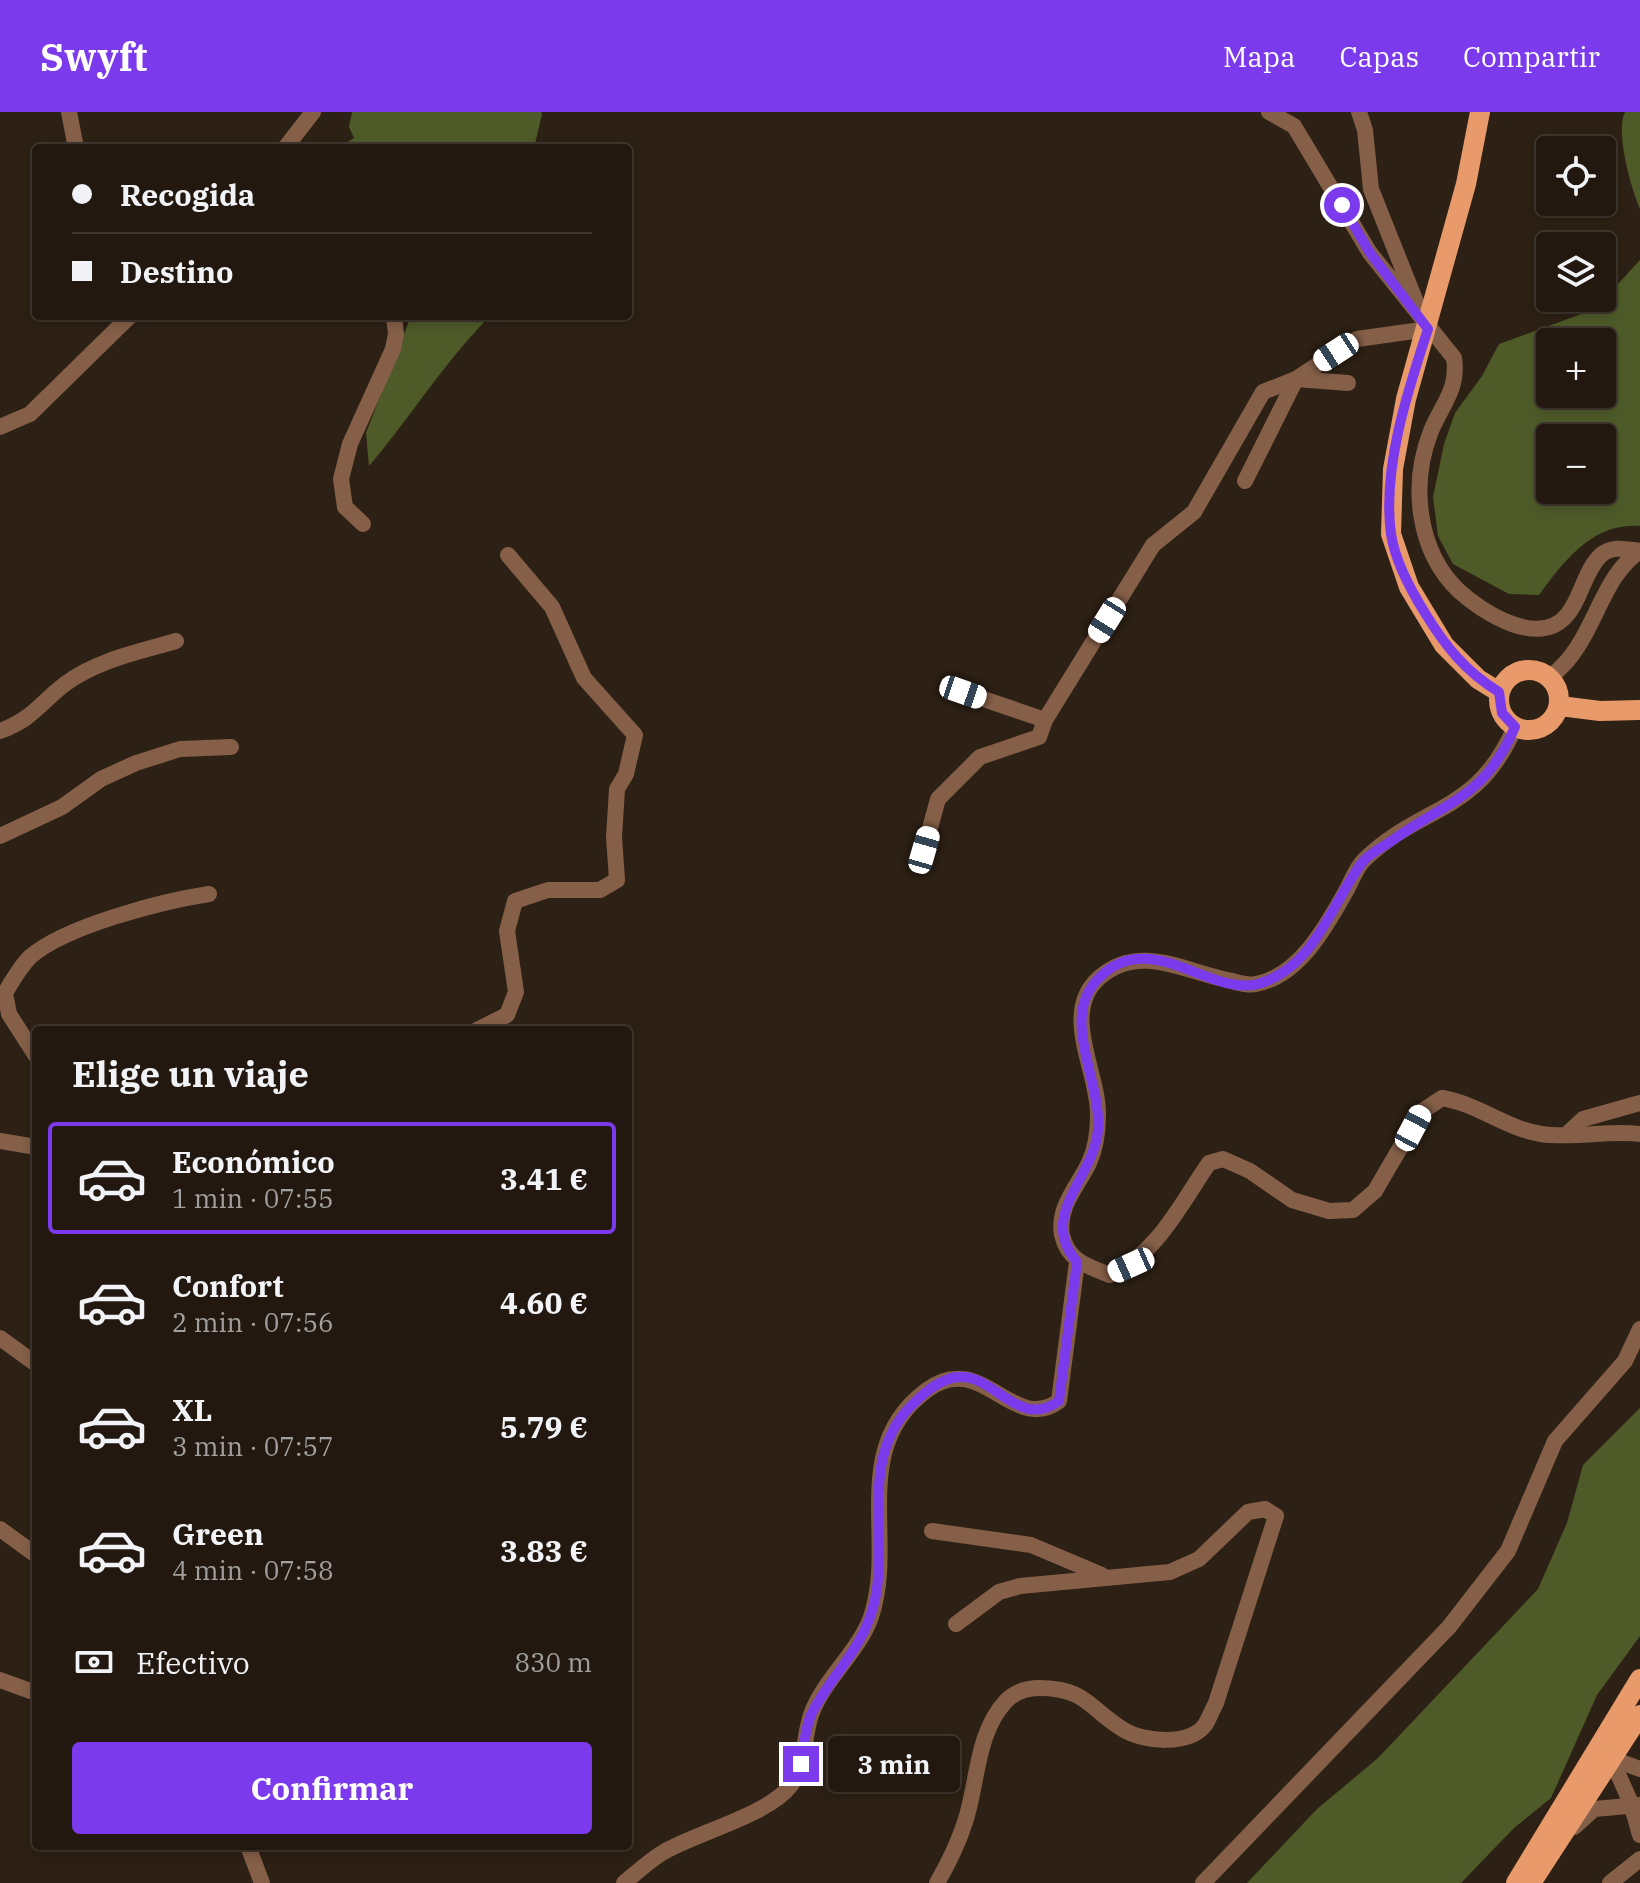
<!DOCTYPE html>
<html lang="es">
<meta charset="utf-8">
<style>
body{margin:0;font-family:"IBM Plex Serif",serif;background:#2e251d;color:#f1f3f6;height:100vh;display:flex;flex-direction:column;font-size:30px;white-space:nowrap}
*{box-sizing:border-box;margin:0}
p{font-size:26px;color:#a2a09e}
.icon{flex:none;width:44px;height:44px;fill:none;stroke:currentColor;stroke-width:2;stroke-linecap:round;stroke-linejoin:round}
.map{position:relative;flex:1;overflow:hidden}
.drawer{position:absolute;left:32px;top:914px;width:600px;height:824px;display:flex;flex-direction:column;background:#22180f;border-radius:8px;box-shadow:0 4px 12px #0003,0 0 0 2px #3f372f}
.drawer>*{flex:none}
.banner{position:absolute;left:32px;top:32px;width:600px;height:176px;border-radius:8px;box-shadow:0 4px 12px #0003,0 0 0 2px #3f372f;display:grid;align-content:center;height:176px;padding:0 40px;background:#22180f}
.tools{position:absolute;left:1536px;top:24px;display:grid;gap:16px}
.tools a{display:grid;place-items:center;width:80px;height:80px;border-radius:8px;background:#22180f;box-shadow:0 4px 12px #0003,0 0 0 2px #3f372f;font-size:40px}
.end{position:absolute;width:36px;height:36px;margin:-18px;border:10px solid #7c3aed;background:#fff;box-shadow:0 0 0 4px #fff}
.from{border-radius:50%}
.bubble{position:absolute;height:56px;border-radius:8px;background:#22180f;box-shadow:0 4px 12px #0003,0 0 0 2px #3f372f;font-size:26px;font-weight:700;line-height:56px;text-align:center}
.car{position:absolute;width:24px;height:48px;margin:-24px -12px;border-radius:10px;box-shadow:0 0 6px 2px #0007;background:linear-gradient(#fff 24%,#345 0 40%,#fff 0 76%,#345 0 86%,#fff 0)}
.banner b{display:flex;align-items:center;gap:28px;height:76px;font-size:30px}
.banner b+b{border-top:2px solid #3f372f}
.banner i{width:20px;height:20px;background:#f1f3f6}
ul{padding:0;list-style:none}
li{display:flex;align-items:center;gap:24px;height:112px;margin:0 16px 12px;padding:0 24px;border:4px solid transparent;border-radius:8px}
li div{flex:1}
li b{display:block;font-size:30px}
li em{font-style:normal;font-weight:700}
li.selected{border-color:#7c3aed}
li>.icon{width:72px;height:72px;stroke-width:1.5}
h2{padding:0 40px;font-size:36px;line-height:96px}
.pay{display:flex;align-items:center;gap:20px;height:88px;padding:0 40px;font-size:30px}
.pay p{margin-inline-start:auto}
.cta{display:flex;gap:16px;margin-top:auto;padding:16px 40px}
.cta a{flex:1;height:92px;border-radius:8px;background:#7c3aed;color:#fff;font-size:32px;font-weight:700;line-height:92px;text-align:center}
header{display:flex;align-items:center;gap:48px;box-sizing:border-box;height:112px;padding:0 40px;background:#7c3aed;color:#fff}
header strong{font-size:38px}
nav{display:flex;gap:44px;margin-inline-start:auto;font-size:28px}
.map>svg:first-child{display:block}
</style>
<header>
<strong>Swyft</strong>
<nav><a>Mapa</a><a>Capas</a><a>Compartir</a></nav>
</header>
<div class="map">
<svg width="1640" height="1771" viewBox="0 0 1640 1771">
<rect width="100%" height="100%" fill="#2d2014"/>
<g fill="#4e5b29" fill-rule="evenodd">
<polygon points="352,0 541,0 542,2 534,36 338,36 354,26 349,15"/>
<path d="M1625 0H1640V97C1631 77 1615 19 1625 0Z"/>
<path d="M1640 148V414C1593 410 1564 449 1539 483L1509 482 1453 452 1438 424 1433 385 1444 332 1455 301 1482 264 1499 232 1595 197ZM1602 230V282H1550V230ZM1602 326V378H1550V326Z"/>
<path d="M411 204H484V210C441 255 409 307 369 354L366 321Z"/>
<polygon points="1640,1296 1640,1524 1597,1583 1551,1686 1514,1716 1461,1771 1247,1771 1317,1697 1378,1646 1538,1477 1567,1411 1583,1353"/>
</g>
<g fill="none" stroke-linecap="round" stroke-linejoin="round">
<g stroke="#855f48" stroke-width="16">
<polyline points="69,0 76,36"/>
<path d="M1269 0 1294 14 1370 141 1454 246C1459 277 1442 292 1431 319 1410 372 1417 439 1459 479 1482 500 1539 537 1567 503 1581 487 1584 460 1600 444 1611 433 1626 437 1640 439"/>
<polyline points="1359,0 1365,18 1371,77 1416,190"/>
<polyline points="285,36 313,0"/>
<polyline points="1296,267 1348,271"/>
<polyline points="0,315 30,302 130,204"/>
<polyline points="1245,369 1296,267"/>
<polyline points="363,412 345,395 341,367 350,332 393,237 396,222 394,204"/>
<path d="M1550 565C1596 531 1597 468 1640 439"/>
<polyline points="963,580 1045,608"/>
<path d="M1515 615C1477 703 1423 691 1364 748 1356 756 1351 770 1346 779 1326 815 1299 864 1256 872 1248 874 1239 871 1232 869 1186 861 1141 830 1100 865 1059 900 1099 960 1098 1003 1098 1019 1096 1036 1089 1051 1078 1074 1057 1095 1062 1123 1068 1149 1087 1154 1110 1163 1158 1141 1180 1093 1209 1051L1223 1047 1250 1059 1292 1088 1329 1099 1353 1098 1375 1079 1421 1000 1442 986C1478 992 1505 1016 1541 1022 1573 1027 1607 1018 1640 1022"/>
<path d="M0 619C33 607 40 591 65 572 97 548 139 540 176 529"/>
<polyline points="0,724 62,695 101,667 136,651 180,637 231,635"/>
<polyline points="924,738 938,687 980,645 1039,625 1045,608 1153,433 1194,400 1263,280 1296,267 1357,227 1428,217"/>
<polyline points="477,918 507,903 516,880 507,819 515,789 548,778 600,778 617,768 614,725 617,677 626,662 635,623 584,566 552,495 508,443"/>
<path d="M36 944 9 902 5 881C12 869 20 855 30 845 65 814 163 789 209 782"/>
<polyline points="1567,1022 1583,1007 1640,991"/>
<polyline points="0,1029 36,1035"/>
<polyline points="0,1226 36,1252"/>
<polyline points="0,1417 36,1443"/>
<polyline points="932,1419 1031,1433 1102,1463"/>
<polyline points="0,1568 36,1581"/>
<polyline points="1609,1642 1631,1691 1640,1723"/>
<polyline points="1604,1654 1621,1650 1640,1657"/>
<polyline points="1574,1715 1594,1697 1640,1693"/>
<polyline points="248,1734 262,1771"/>
<path d="M624 1771C636 1761 649 1749 662 1741 695 1721 769 1703 791 1673 806 1654 803 1626 811 1603 823 1568 858 1541 871 1505 897 1428 848 1336 927 1278 982 1237 1013 1323 1059 1289L1077 1150"/>
<path d="M937 1771C948 1752 958 1732 965 1710 978 1671 976 1621 1006 1589 1015 1580 1027 1576 1039 1576 1086 1576 1088 1596 1124 1618 1144 1630 1189 1634 1205 1613 1209 1607 1212 1598 1216 1591L1276 1404 1265 1397 1248 1400 1199 1447 1170 1460 1020 1474 999 1480 956 1512"/>
<polyline points="1203,1771 1449,1515 1508,1439 1555,1329 1625,1249 1640,1217"/>
<polyline points="1610,1771 1640,1747"/>
</g>
<g stroke="#e99a6a" stroke-width="20">
<polyline points="1480,0 1466,72 1406,287 1393,357 1391,422 1409,475 1444,533 1478,567 1499,580"/>
<circle cx="1529" cy="588" r="30"/>
<polyline points="1560,594 1600,599 1640,598"/>
<polyline points="1516,1771 1640,1567"/>
<polyline points="1531,1771 1640,1603"/>
</g>
</g>
<g fill="none" stroke-linecap="round" stroke-linejoin="round">
<path stroke="#7c3aed" stroke-width="10" d="M801 1652C804 1636 805 1613 813 1599 830 1567 858 1540 870 1505 895 1437 854 1353 910 1295 922 1283 932 1273 949 1267 991 1252 1015 1321 1059 1289L1077 1150C1037 1104 1094 1066 1098 1018 1102 969 1059 907 1098 867 1148 813 1210 885 1258 872 1314 856 1330 795 1361 752 1367 743 1381 736 1390 730 1448 688 1484 687 1515 615L1502 601 1499 580C1466 560 1445 534 1425 501 1410 477 1395 449 1391 422 1382 356 1408 278 1428 217L1370 141 1342 93"/>
</g>
</svg>
<div class="tools">
<a><svg class="icon" aria-label="locate" viewBox="0 0 24 24"><circle cx="12" cy="12" r="6"/><path d="M12 2v4M12 18v4M2 12h4M18 12h4"/></svg></a>
<a><svg class="icon" aria-label="layers" viewBox="0 0 24 24"><path d="M12 4l9 5-9 5-9-5zM3 14l9 5 9-5"/></svg></a>
<a>+</a>
<a>−</a>
</div>
<i class="end from" style="left:1342px;top:93px"></i>
<i class="end" style="left:801px;top:1652px"></i>
<div class="bubble" style="left:828px;top:1624px;width:132px">3 min</div>
<i class="car" style="left:1336px;top:240px;rotate:237deg"></i>
<i class="car" style="left:1107px;top:508px;rotate:212deg"></i>
<i class="car" style="left:963px;top:580px;rotate:109deg"></i>
<i class="car" style="left:924px;top:738px;rotate:16deg"></i>
<i class="car" style="left:1413px;top:1016px;rotate:28deg"></i>
<i class="car" style="left:1131px;top:1153px;rotate:246deg"></i>
<div class="banner">
<b><i class="from"></i>Recogida</b>
<b><i></i>Destino</b>
</div>
<section class="drawer">
<h2>Elige un viaje</h2>
<ul>
<li class="selected"><svg class="icon" aria-label="car" viewBox="0 0 24 24"><path d="M5 17H2v-5l4-1 3-4h7l3 4 3 1v5h-3M9 17h6M6 11h13"/><circle cx="7" cy="17" r="2"/><circle cx="17" cy="17" r="2"/></svg><div><b>Económico</b><p>1 min · 07:55</p></div><em>3.41 €</em></li>
<li><svg class="icon" aria-label="car" viewBox="0 0 24 24"><path d="M5 17H2v-5l4-1 3-4h7l3 4 3 1v5h-3M9 17h6M6 11h13"/><circle cx="7" cy="17" r="2"/><circle cx="17" cy="17" r="2"/></svg><div><b>Confort</b><p>2 min · 07:56</p></div><em>4.60 €</em></li>
<li><svg class="icon" aria-label="car" viewBox="0 0 24 24"><path d="M5 17H2v-5l4-1 3-4h7l3 4 3 1v5h-3M9 17h6M6 11h13"/><circle cx="7" cy="17" r="2"/><circle cx="17" cy="17" r="2"/></svg><div><b>XL</b><p>3 min · 07:57</p></div><em>5.79 €</em></li>
<li><svg class="icon" aria-label="car" viewBox="0 0 24 24"><path d="M5 17H2v-5l4-1 3-4h7l3 4 3 1v5h-3M9 17h6M6 11h13"/><circle cx="7" cy="17" r="2"/><circle cx="17" cy="17" r="2"/></svg><div><b>Green</b><p>4 min · 07:58</p></div><em>3.83 €</em></li>
</ul>
<div class="pay"><svg class="icon" aria-label="cash" viewBox="0 0 24 24"><path d="M3 7h18v10H3z"/><circle cx="12" cy="12" r="2"/></svg>Efectivo<p>830 m</p></div>
<div class="cta"><a>Confirmar</a></div>
</section>
</div>
